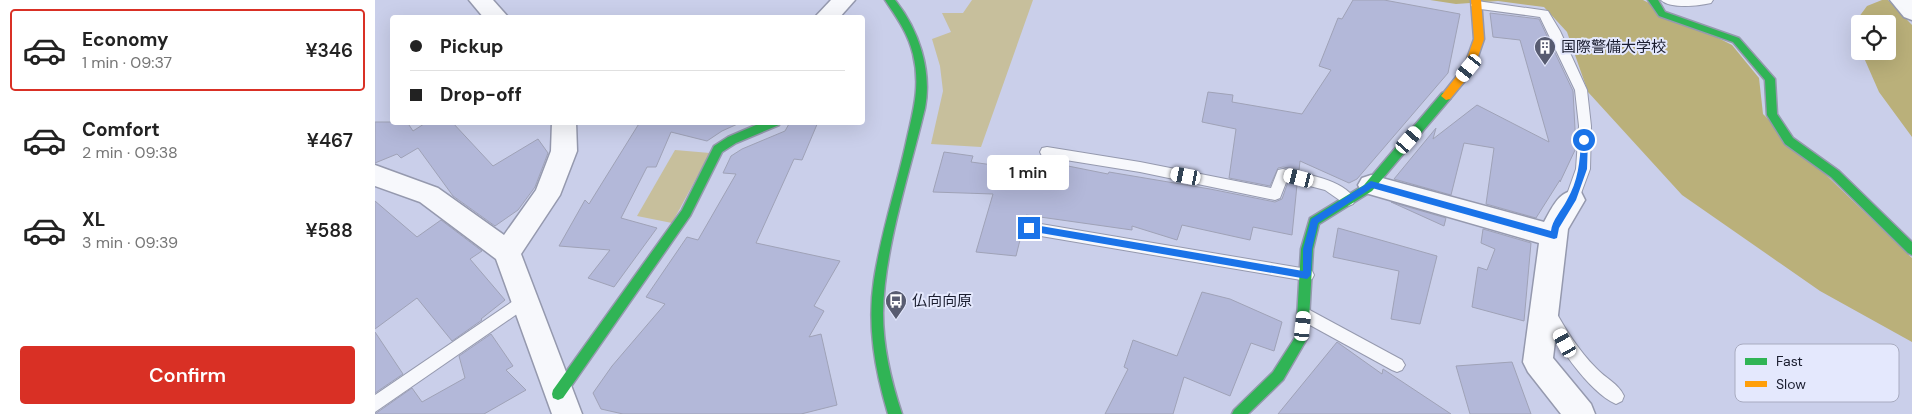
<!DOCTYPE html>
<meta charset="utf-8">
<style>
body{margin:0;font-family:"DM Sans","Noto Sans JP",sans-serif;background:#f6f6f6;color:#222;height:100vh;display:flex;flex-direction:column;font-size:19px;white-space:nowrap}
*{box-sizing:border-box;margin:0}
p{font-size:16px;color:#767676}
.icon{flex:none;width:28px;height:28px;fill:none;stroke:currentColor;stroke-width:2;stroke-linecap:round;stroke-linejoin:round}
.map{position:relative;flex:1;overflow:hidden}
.sheet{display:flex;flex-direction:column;background:#fff;width:375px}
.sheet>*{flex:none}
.guide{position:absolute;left:15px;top:15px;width:475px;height:110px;border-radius:5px;box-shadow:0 5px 20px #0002;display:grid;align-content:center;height:110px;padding:0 20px;background:#fff}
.controls{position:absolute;left:1476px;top:15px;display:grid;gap:10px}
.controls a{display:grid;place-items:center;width:45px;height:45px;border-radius:5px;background:#fff;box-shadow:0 5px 20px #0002;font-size:25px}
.end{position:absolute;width:22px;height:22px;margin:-11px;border:6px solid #1a73e8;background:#fff;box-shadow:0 0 0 2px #fff}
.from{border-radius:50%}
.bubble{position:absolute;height:35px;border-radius:5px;background:#fff;box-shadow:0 5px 20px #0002;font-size:16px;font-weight:600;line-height:35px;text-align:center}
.car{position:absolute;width:15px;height:30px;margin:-15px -8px;border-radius:6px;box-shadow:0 0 4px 1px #0007;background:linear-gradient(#fff 24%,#345 0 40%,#fff 0 76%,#345 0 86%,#fff 0)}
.guide b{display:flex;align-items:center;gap:18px;height:48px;font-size:19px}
.guide b+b{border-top:1px solid #e0e0e0}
.guide i{width:12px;height:12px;background:#222}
ul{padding:9px 0 0;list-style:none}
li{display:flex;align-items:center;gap:15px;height:82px;margin:0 10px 8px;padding:0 10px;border:2px solid transparent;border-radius:5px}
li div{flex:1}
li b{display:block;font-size:19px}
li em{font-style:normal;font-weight:600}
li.on{border-color:#d93025}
li>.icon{width:45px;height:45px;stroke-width:1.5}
.action{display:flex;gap:10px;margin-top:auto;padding:10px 20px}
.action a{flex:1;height:58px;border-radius:5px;background:#d93025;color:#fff;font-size:20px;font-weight:600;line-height:58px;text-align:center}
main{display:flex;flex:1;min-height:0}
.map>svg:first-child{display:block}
</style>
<main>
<section class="sheet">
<ul>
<li class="on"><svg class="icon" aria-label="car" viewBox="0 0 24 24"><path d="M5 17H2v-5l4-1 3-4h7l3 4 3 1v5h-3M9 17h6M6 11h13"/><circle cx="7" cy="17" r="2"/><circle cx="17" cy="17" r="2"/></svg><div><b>Economy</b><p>1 min · 09:37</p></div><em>¥346</em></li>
<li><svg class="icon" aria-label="car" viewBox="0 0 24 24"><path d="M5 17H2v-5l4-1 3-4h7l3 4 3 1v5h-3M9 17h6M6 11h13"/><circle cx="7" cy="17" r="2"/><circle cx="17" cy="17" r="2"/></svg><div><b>Comfort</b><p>2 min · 09:38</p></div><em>¥467</em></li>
<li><svg class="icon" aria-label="car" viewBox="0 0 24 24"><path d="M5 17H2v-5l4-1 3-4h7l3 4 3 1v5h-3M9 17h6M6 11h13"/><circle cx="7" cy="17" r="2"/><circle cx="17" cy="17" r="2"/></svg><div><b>XL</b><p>3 min · 09:39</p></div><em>¥588</em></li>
</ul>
<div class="action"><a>Confirm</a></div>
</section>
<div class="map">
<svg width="1537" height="414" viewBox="0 0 1537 414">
<rect width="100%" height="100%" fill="#cacfea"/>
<g fill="#c7bf9c">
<polygon points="597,0 658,0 606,147 556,144 568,91 565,66 557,39 576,32 567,13 588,13"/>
<polygon points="300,150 335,153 297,223 262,216"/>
</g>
<g fill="#bab07a">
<polygon points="1055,0 1268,0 1357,45 1384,78 1388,114 1537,258 1537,342 1445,291 1307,195 1213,92 1192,32 1169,7 1123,1 1081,4"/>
<polygon points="1507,0 1513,0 1537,25 1537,137 1504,92 1486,51 1512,51 1512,24 1485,24 1485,48 1478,25 1492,6"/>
</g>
<g fill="#b3b8d9" stroke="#9fa2b7">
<polygon points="978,0 1009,0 1085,14 1073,73 982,179 974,183 925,161 924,170 908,167 903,168 895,186 854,178 861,129 827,122 833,92 858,95 857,102 927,114 956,70 944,66 963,18 967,19"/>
<polygon points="1115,13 1164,19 1198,91 1201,148 1185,182 1185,180 1161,218 1111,204 1119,148 1089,143 1076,195 1019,179 1061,128 1058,139 1102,105 1174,142 1145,40 1118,37"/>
<polygon points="0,122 32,122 38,131 52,122 77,122 118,166 163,139 173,153 160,187 143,210 120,226 78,196 43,148 26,158 22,154 0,163"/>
<polygon points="265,122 367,122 347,131 332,141 296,132 281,167 272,167 246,218 282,228 239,287 213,278 235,250 184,246 210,200 214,204"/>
<polygon points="415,122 443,122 427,160 419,159 381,243 465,261 439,306 449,311 434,337 446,334 462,405 426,414 248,414 226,409 218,393 237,366 290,304 271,297 312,237 323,240 361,174 348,173 356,156 367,149 410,131"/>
<polygon points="569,152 598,156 596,162 685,174 688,165 733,174 734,172 835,189 900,202 907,199 913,182 922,185 917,235 878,227 875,240 807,225 802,240 757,226 757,230 651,215 645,227 647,232 641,256 601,252 618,194 558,192"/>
<polygon points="0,201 42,237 66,220 107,251 95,259 130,300 106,319 107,320 77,341 42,298 0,329"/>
<polygon points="1016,202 1071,218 1069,226"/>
<polygon points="963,228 1062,256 1045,324 1016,319 1024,271 958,257"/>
<polygon points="1108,229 1156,243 1149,321 1097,307 1103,267 1112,270 1120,249 1106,243"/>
<polygon points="827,292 855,299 907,322 899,351 876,343 855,396 809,377 798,414 730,414 753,369 749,367 758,340 802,356"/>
<polygon points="0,332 28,374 0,393"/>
<polygon points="116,334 138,366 131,370 151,390 109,414 0,414 37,388 47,402 90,378 84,356"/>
<polygon points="962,342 1007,374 1008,369 1076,414 903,414"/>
<polygon points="1137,362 1156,414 1095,414 1081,366"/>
</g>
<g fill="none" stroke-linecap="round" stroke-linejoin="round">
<g stroke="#9599ae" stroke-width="2">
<g id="lane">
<path d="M1286 0H1338L1336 3C1324 6 1295 9 1286 0Z"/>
<polygon points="1102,1 1173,11 1185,31 1212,90 1216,126 1215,169 1202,204 1197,206 1192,204 1190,200 1201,169 1204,126 1200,90 1165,17 1098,8 1096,5 1098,2"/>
<path d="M672 147 765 162 896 188 903 170 908 169C929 174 969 179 980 200L978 204 973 206 950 190 912 180 905 198 900 200 765 172 672 157 667 156 665 152 667 148Z"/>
<polygon points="654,222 932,269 937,271 939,275 937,279 932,281 654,234 649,232 647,228 649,224"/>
<polygon points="150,293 155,295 157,300 155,305 0,412 0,395"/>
<path d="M1173 305 1178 307C1191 330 1203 350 1221 368 1230 378 1244 384 1249 396L1247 401 1241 404C1213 392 1178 339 1166 312L1168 307Z"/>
<polygon points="929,307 1027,360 1030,365 1027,370 1022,372 1017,370 924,319 922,314 924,309"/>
</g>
</g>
<g stroke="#9599ae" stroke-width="3">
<g id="street">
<polygon points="94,0 118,0 134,18 109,18"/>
<polygon points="456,0 480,0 464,18 439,18"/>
<polygon points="1515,0 1537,0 1537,20 1529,17"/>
<polygon points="177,122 201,122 202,151 185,195 146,254 207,414 177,414 121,259 45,202 0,186 0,165 63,188 129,235 161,190 176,151"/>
<path d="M996 175 1169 222C1178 206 1186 186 1206 192L1210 200 1193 229 1178 358 1216 404 1220 414H1186L1153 372 1148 362 1164 243 987 192 983 185 987 178Z"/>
</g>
</g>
<g stroke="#9599ae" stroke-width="3">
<g id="fast">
<path d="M510 0H520C544 30 557 70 550 108 535 172 509 248 508 313 508 348 516 381 527 414H513C500 370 492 326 499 280 506 233 521 189 531 143 538 111 546 87 538 54 533 33 522 18 510 0Z"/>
<polygon points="1273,0 1283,0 1290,12 1364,38 1400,79 1402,114 1418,138 1464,171 1537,242 1537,255 1533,253 1456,177 1410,144 1392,115 1390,80 1358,42 1284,16"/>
<polygon points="1071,92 1075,93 1076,96 1075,99 997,191 944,224 938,249 933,337 908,380 873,414 857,414 859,410 898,372 921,336 926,249 935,218 989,185 1067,93"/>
<polygon points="388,122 405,122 404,125 361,143 347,152 315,216 188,398 183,400 178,398 177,394 178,390 307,210 339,146 353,137"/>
</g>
</g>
<g stroke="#9599ae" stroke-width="3">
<polygon id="slow" points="1096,0 1106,0 1109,39 1098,71 1075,99 1071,100 1066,96 1089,67 1099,39"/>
</g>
<use href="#lane" fill="#f7f8fc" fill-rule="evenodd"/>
<use href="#street" fill="#f7f8fc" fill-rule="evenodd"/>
<use href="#fast" fill="#30b455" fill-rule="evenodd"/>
<use href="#slow" fill="#ff9f0a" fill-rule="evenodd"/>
</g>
<path fill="#1a73e8" d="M1209 137 1213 140 1212 169 1201 200 1184 228 1182 238 1179 239 997 188 943 223 937 249 936 275 932 279 654 231 650 228 654 224 928 271V249L936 219 996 181 1176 231C1177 220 1187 210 1192 200 1203 181 1205 162 1206 140Z"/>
<defs>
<g id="building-pin" transform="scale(1.125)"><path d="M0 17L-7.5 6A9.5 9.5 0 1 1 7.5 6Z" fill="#585c71" stroke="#e4e8fd"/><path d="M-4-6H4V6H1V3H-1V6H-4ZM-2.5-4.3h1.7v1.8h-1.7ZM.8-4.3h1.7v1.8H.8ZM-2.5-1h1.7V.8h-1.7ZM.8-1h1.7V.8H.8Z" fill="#fff"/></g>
<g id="bus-pin" transform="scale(1.125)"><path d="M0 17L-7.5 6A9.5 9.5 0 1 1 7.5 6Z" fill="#585c71" stroke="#e4e8fd"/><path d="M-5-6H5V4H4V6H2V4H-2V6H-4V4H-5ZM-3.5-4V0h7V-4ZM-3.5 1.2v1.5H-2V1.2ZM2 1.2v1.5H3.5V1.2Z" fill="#fff"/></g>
</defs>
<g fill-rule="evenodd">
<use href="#building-pin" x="1170" y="47"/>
<use href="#bus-pin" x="521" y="301"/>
</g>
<g text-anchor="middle" stroke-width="4" stroke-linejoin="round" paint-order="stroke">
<g font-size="15" fill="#1b1e30" stroke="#e4e8fd" text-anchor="start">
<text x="1186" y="52">国際警備大学校</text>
<text x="537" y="306">仏向向原</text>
</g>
</g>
<rect x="1360" y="344" width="164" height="58" rx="8" fill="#e4e8fd" stroke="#a8abc0" stroke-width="1"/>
<rect x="1370" y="358" width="22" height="7" fill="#30b455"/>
<rect x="1370" y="381" width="22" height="6" fill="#ff9f0a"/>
<g font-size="14" fill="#1b1e30">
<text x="1401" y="366">Fast</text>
<text x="1401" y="389">Slow</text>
</g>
</svg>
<div class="controls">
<a><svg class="icon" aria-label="locate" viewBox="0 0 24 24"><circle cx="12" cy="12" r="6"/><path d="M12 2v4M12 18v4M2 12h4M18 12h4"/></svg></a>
</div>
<i class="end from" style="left:1209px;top:140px"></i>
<i class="end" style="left:654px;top:228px"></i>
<div class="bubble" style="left:612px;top:155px;width:82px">1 min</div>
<i class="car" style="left:1094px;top:68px;rotate:219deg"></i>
<i class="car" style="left:1034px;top:140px;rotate:41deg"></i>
<i class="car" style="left:811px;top:176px;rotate:281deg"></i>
<i class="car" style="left:924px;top:178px;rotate:284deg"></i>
<i class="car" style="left:928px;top:326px;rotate:6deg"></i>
<i class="car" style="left:1190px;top:343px;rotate:331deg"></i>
<div class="guide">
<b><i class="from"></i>Pickup</b>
<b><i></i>Drop-off</b>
</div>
</div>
</main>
